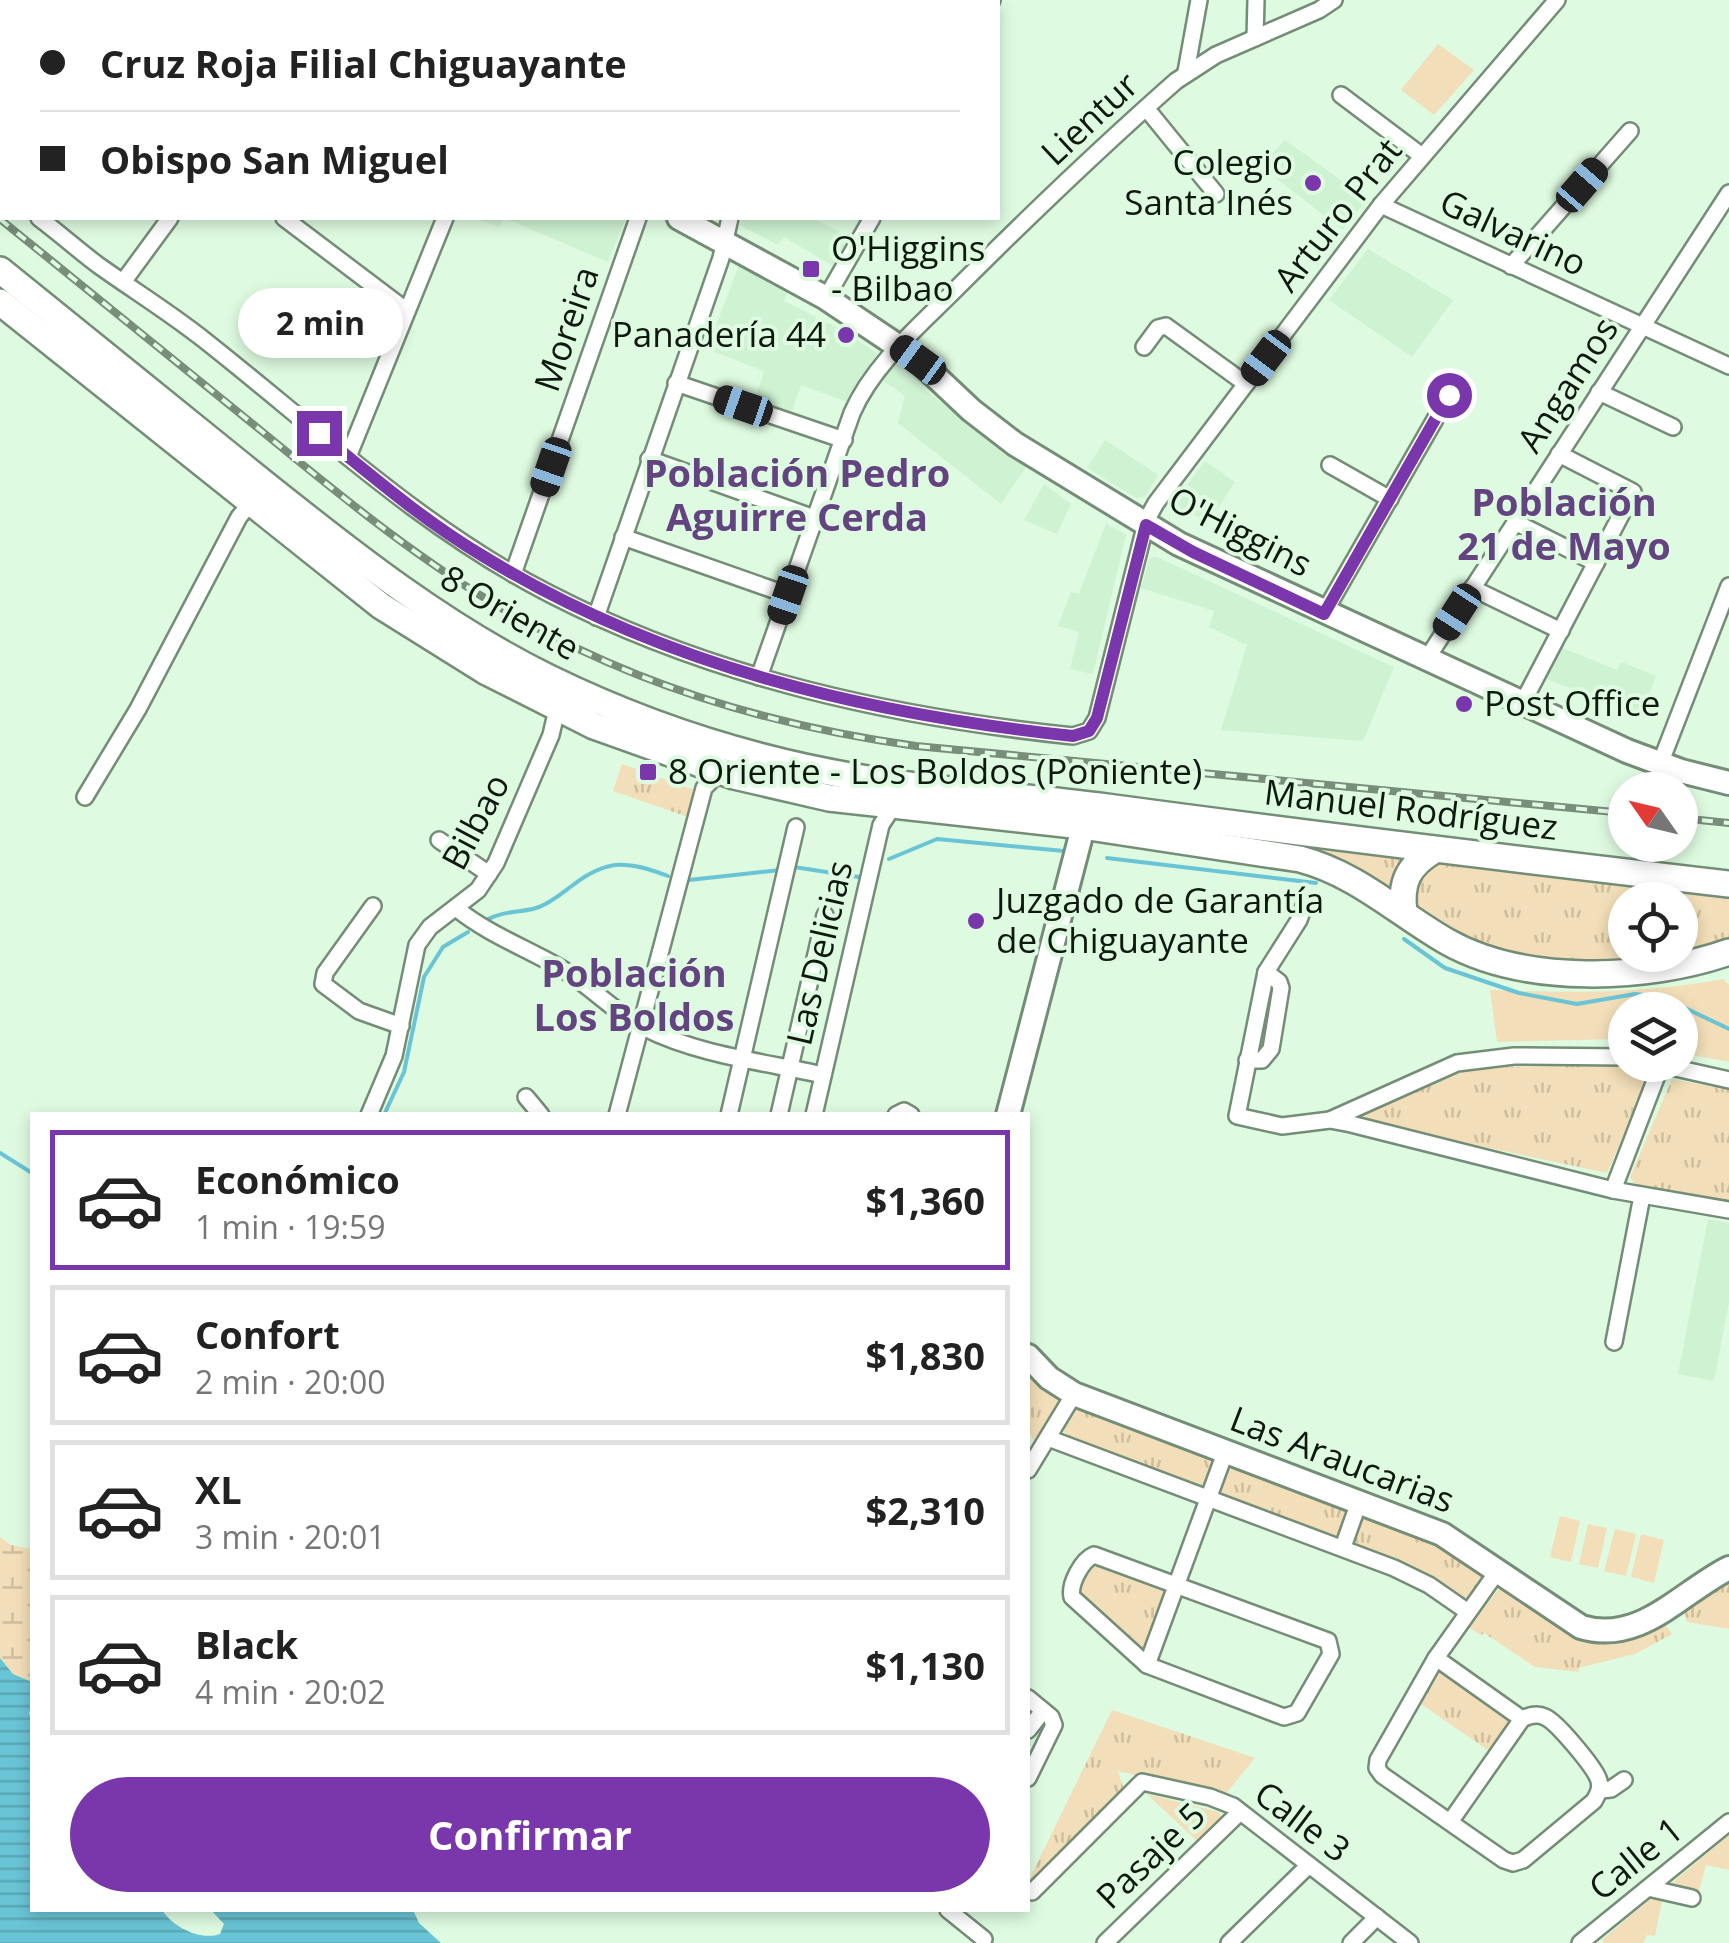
<!DOCTYPE html>
<html lang="es">
<meta charset="utf-8">
<style>
body{margin:0;font-family:"Open Sans",sans-serif;background:#f2f2f2;color:#222;height:100vh;display:flex;flex-direction:column;font-size:38px;white-space:nowrap}
*{box-sizing:border-box;margin:0}
p{font-size:32px;color:#767676}
.icon{flex:none;width:55px;height:55px;fill:none;stroke:currentColor;stroke-width:2;stroke-linecap:round;stroke-linejoin:round}
.map{position:relative;flex:1;overflow:hidden}
.sheet{position:absolute;left:30px;top:1112px;width:1000px;height:800px;display:flex;flex-direction:column;background:#fff;border-radius:0px;box-shadow:0 5px 15px #0003}
.sheet>*{flex:none}
.guide{position:absolute;left:0px;top:0px;width:1000px;height:220px;box-shadow:0 5px 15px #0003;display:grid;align-content:center;height:220px;padding:0 40px;background:#fff}
.needle{width:65px;rotate:304deg}
.fabs{position:absolute;left:1608px;top:772px;display:grid;gap:20px}
.fabs a{display:grid;place-items:center;width:90px;height:90px;border-radius:50%;background:#fff;box-shadow:0 5px 15px #0003;font-size:50px}
.end{position:absolute;width:45px;height:45px;margin:-22px;border:12px solid #7937ab;background:#fff;box-shadow:0 0 0 5px #fff}
.from{border-radius:50%}
.bubble{position:absolute;height:70px;border-radius:35px;background:#fff;box-shadow:0 5px 15px #0003;font-size:32px;font-weight:700;line-height:70px;text-align:center}
.car{position:absolute;width:30px;height:60px;margin:-30px -15px;border-radius:12px;box-shadow:0 0 8px 2px #0007;background:linear-gradient(#222 24%,#8ab4d8 0 40%,#222 0 76%,#8ab4d8 0 86%,#222 0)}
.guide b{display:flex;align-items:center;gap:35px;height:95px;font-size:38px}
.guide b+b{border-top:2px solid #e0e0e0}
.guide i{width:25px;height:25px;background:#222}
ul{padding:18px 0 0;list-style:none}
li{display:flex;align-items:center;gap:30px;height:140px;margin:0 20px 15px;padding:0 20px;border:5px solid #e0e0e0;border-radius:0px}
li div{flex:1}
li b{display:block;font-size:38px}
li em{font-style:normal;font-weight:700}
li.on{border-color:#7937ab}
li>.icon{width:90px;height:90px;stroke-width:1.5}
.button{display:flex;gap:20px;margin-top:auto;padding:20px 40px}
.button a{flex:1;height:115px;border-radius:60px;background:#7937ab;color:#fff;font-size:40px;font-weight:700;line-height:115px;text-align:center}
.map>svg:first-child{display:block}
</style>
<div class="map">
<svg width="1729" height="1943" viewBox="0 0 1729 1943">
<defs>
<pattern id="wetland-marsh" width="20" height="14" patternUnits="userSpaceOnUse" patternTransform="scale(2.5)"><rect width="20" height="14" fill="#f2deb8"/><path d="M1 5h8M5 5V1M11 12h8M15 12V8" fill="none" stroke="#cebe9d"/></pattern>
<pattern id="park-tufts" width="24" height="20" patternUnits="userSpaceOnUse" patternTransform="scale(2.5)"><rect width="24" height="20" fill="#f2deb8"/><path d="M3 7l-1-3M5 7V3M7 7l1-3M15 17l-1-3M17 17v-4M19 17l1-3" fill="none" stroke="#cebe9d"/></pattern>
<pattern id="water-rules" width="6" height="5" patternUnits="userSpaceOnUse" patternTransform="scale(2.5)"><rect width="6" height="5" fill="#69c4d5"/><path d="M0 2.5h6" fill="none" stroke="#5aa8b6"/></pattern>
</defs>
<rect width="100%" height="100%" fill="#defbe1"/>
<g fill="#cff2d3">
<polygon points="1285,140 1367,199 1343,230 1260,166"/>
<polygon points="475,218 626,218 608,262 504,218 499,227"/>
<polygon points="743,218 798,218 805,221 813,218 850,237 833,266 784,237 778,245 740,225"/>
<polygon points="1368,249 1453,300 1412,357 1329,300"/>
<polygon points="739,265 788,291 784,301 842,330 881,356 855,394 850,393 847,402 801,385 790,416 754,403 764,371 707,349"/>
<polygon points="892,365 1026,467 1001,504 898,423 905,396 882,380"/>
<polygon points="1105,440 1158,475 1145,497 1136,498 1087,468"/>
<polygon points="1205,461 1235,482 1208,523 1178,506 1176,499"/>
<polygon points="1044,484 1071,504 1057,534 1024,520"/>
<polygon points="1106,523 1126,535 1093,674 1070,669 1079,632 1058,626 1071,592 1079,594"/>
<polygon points="1155,556 1394,667 1363,741 1221,730 1247,645 1209,627 1214,611 1141,588 1149,559"/>
<polygon points="1558,646 1617,670 1622,662 1656,676 1641,715 1543,678"/>
<polygon points="1708,1219 1729,1223 1729,1302 1714,1381 1678,1374"/>
</g>
<g fill="#f2deb8">
<polygon points="1438,44 1474,70 1434,115 1401,90"/>
<path d="M1723 979 1729 985V1062L1680 1053V1010H1625V1039L1497 1042 1490 990C1574 993 1640 994 1723 979Z"/>
<polygon points="1560,1516 1580,1521 1571,1562 1550,1557"/>
<polygon points="1588,1524 1607,1528 1598,1568 1579,1564"/>
<polygon points="1615,1529 1636,1534 1626,1576 1604,1571"/>
<polygon points="1641,1534 1664,1540 1654,1583 1631,1577"/>
<polygon points="1147,1794 1219,1812 1223,1820 1198,1842"/>
<polygon points="1729,1835 1729,1870 1706,1865 1698,1894 1666,1888"/>
<polygon points="1655,1895 1663,1896 1655,1936 1647,1935 1643,1943 1604,1943 1602,1940"/>
</g>
<polygon fill="url(#wetland-marsh)" points="0,1537 11,1545 32,1549 32,1682 13,1674 0,1658"/>
<g fill="url(#park-tufts)" fill-rule="evenodd">
<polygon points="622,764 692,789 694,795 688,817 613,791"/>
<path d="M1295 840 1729 894V944L1681 957 1575 964 1492 952 1297 850ZM1625 900H1680V955H1625Z"/>
<polygon points="1625,1064 1652,1069 1607,1173 1366,1122 1364,1114 1472,1068"/>
<polygon points="1672,1079 1729,1090 1729,1201 1638,1189 1630,1177"/>
<polygon points="1028,1370 1059,1400 1035,1442 1028,1432"/>
<polygon points="1076,1407 1207,1457 1208,1454 1215,1459 1204,1490 1068,1438 1063,1429"/>
<polygon points="1234,1467 1348,1509 1340,1536 1335,1538 1220,1497 1227,1472"/>
<polygon points="1365,1516 1429,1539 1485,1576 1467,1603 1424,1573 1356,1545 1353,1540 1360,1520"/>
<polygon points="1100,1562 1167,1589 1144,1658 1078,1595 1078,1587 1093,1564"/>
<polygon points="1729,1576 1729,1629 1687,1622 1684,1610"/>
<path d="M1499 1589C1514 1593 1526 1605 1539 1614 1591 1649 1607 1647 1664 1623L1672 1634 1635 1654 1578 1668 1579 1672 1535 1667 1484 1633 1481 1635 1468 1627Z"/>
<polygon points="1440,1668 1510,1716 1513,1723 1492,1753 1418,1702"/>
<polygon points="1112,1710 1255,1758 1224,1796 1118,1771 1123,1787 1120,1799 1028,1890 1028,1882"/>
</g>
<path fill="url(#water-rules)" d="M0 1658 13 1674 32 1682V1709L29 1712 32 1723V1910H162C173 1927 200 1941 220 1934L224 1924 211 1910H413L419 1923 441 1943H0Z"/>
<g fill="none" stroke-linecap="round" stroke-linejoin="round">
<g stroke="#69c4d5" stroke-width="4">
<polyline points="1107,858 1316,883"/>
<polyline points="889,859 937,839 1064,851"/>
<polyline points="794,867 859,877"/>
<polyline points="689,880 780,870"/>
<path d="M486 920C508 909 520 914 539 907 552 902 562 893 573 885 608 858 628 861 668 876"/>
<polyline points="1404,939 1445,968 1519,993 1577,1004 1635,994 1662,997 1729,1029"/>
<polyline points="384,1115 404,1072 424,977 443,947 468,932"/>
<polyline points="0,1153 32,1173"/>
</g>
<g stroke="#748d76" stroke-width="20">
<g id="street">
<polyline points="857,0 862,2"/>
<polyline points="456,2 457,0"/>
<polyline points="722,2 724,0"/>
<polyline points="991,2 992,0"/>
<polyline points="1255,38 1256,0"/>
<polyline points="1186,72 1199,0"/>
<polyline points="1341,95 1422,156"/>
<polyline points="1146,108 1216,194"/>
<polyline points="0,187 2,189"/>
<polyline points="1381,205 1729,366"/>
<path d="M39 218C59 233 78 250 98 265 133 290 169 312 203 339 316 428 421 528 550 594 713 678 892 717 1073 736L1089 731 1097 718 1147 519 1156 503 1381 205 1557 0"/>
<polyline points="284,218 407,311"/>
<polyline points="1511,266 1630,131"/>
<polyline points="123,282 170,218"/>
<polyline points="826,298 872,218"/>
<polyline points="1144,347 1158,328 1166,326 1246,384"/>
<polyline points="676,383 844,440"/>
<polyline points="1599,392 1673,427"/>
<polyline points="348,457 445,218"/>
<polyline points="649,459 817,519"/>
<polyline points="1330,465 1390,499"/>
<polyline points="1515,522 1596,563"/>
<polyline points="623,537 788,595"/>
<polyline points="513,574 638,218"/>
<polyline points="1472,588 1561,631"/>
<polyline points="1324,613 1449,395"/>
<polyline points="596,617 721,258 730,218"/>
<polyline points="1426,660 1729,193"/>
<path d="M759 677 852 413C873 365 918 327 954 291 1026 219 1100 148 1176 81L1216 55 1319 10 1334 0"/>
<polyline points="1522,704 1633,492 1559,454"/>
<polyline points="1660,764 1729,586"/>
<polyline points="85,797 138,709 239,517 250,504"/>
<polyline points="439,840 489,874"/>
<polyline points="1305,903 1299,920 1266,972 1237,1116 1282,1126 1330,1120 1351,1124 1613,1190 1729,1210"/>
<polyline points="373,906 325,973 323,984 359,1011 401,1026"/>
<path d="M457 909C487 933 523 947 557 966 588 983 613 1012 645 1028 698 1055 765 1062 823 1075"/>
<polyline points="1247,1060 1262,1060 1271,1049 1281,988 1279,982 1266,972"/>
<polyline points="1662,1065 1729,1080"/>
<polyline points="526,1097 541,1115"/>
<polyline points="369,1115 394,1056 417,945 430,927 478,890 496,863 551,735 557,709"/>
<polyline points="617,1115 704,788 720,772"/>
<polyline points="729,1115 796,827"/>
<polyline points="779,1115 825,915"/>
<polyline points="814,1115 881,825 892,808"/>
<polyline points="896,1115 904,1111 911,1115"/>
<polyline points="1332,1119 1457,1063 1514,1056 1625,1057"/>
<polyline points="1613,1190 1661,1065"/>
<polyline points="1614,1342 1642,1196"/>
<polyline points="1048,1438 1394,1568 1429,1585 1468,1612"/>
<polyline points="1028,1470 1074,1394"/>
<polyline points="1343,1547 1359,1502"/>
<path d="M1094 1555 1328 1641 1331 1654 1297 1713 1284 1717 1147 1665 1072 1597C1069 1584 1082 1560 1094 1555Z"/>
<polyline points="1436,1658 1522,1719"/>
<polyline points="1147,1665 1225,1453"/>
<polyline points="1028,1698 1051,1717 1054,1725 1028,1778"/>
<polyline points="1028,1730 1043,1711"/>
<polyline points="1600,1790 1611,1789 1624,1780"/>
<path d="M1450 1822 1522 1719C1530 1715 1537 1713 1545 1717 1557 1722 1593 1766 1598 1778 1602 1787 1598 1794 1594 1801L1523 1860 1513 1863 1504 1860 1382 1775 1377 1768 1378 1760 1436 1658 1497 1572"/>
<polyline points="1648,1888 1692,1898"/>
<polyline points="1032,1892 1142,1782 1210,1797 1233,1806 1410,1943"/>
<polyline points="948,1910 984,1939"/>
<polyline points="1105,1943 1240,1812"/>
<polyline points="1229,1943 1309,1865"/>
<polyline points="1351,1943 1377,1917"/>
<polyline points="1580,1943 1729,1822"/>
</g>
</g>
<g stroke="#748d76" stroke-width="28">
<g id="secondary">
<polyline points="288,0 292,2"/>
<polyline points="679,218 826,298 929,367"/>
<polyline points="918,360 971,410 1015,444 1179,544 1627,751 1681,771 1729,783"/>
<polyline points="1008,1115 1080,839 1084,807"/>
<path d="M1028 1356 1049 1378 1074 1394 1442 1534 1581 1627C1640 1645 1681 1592 1729 1568"/>
</g>
</g>
<g stroke="#748d76" stroke-width="30">
<g id="primary">
<path d="M0 270C89 341 177 414 266 485 355 556 444 626 547 677 647 726 753 760 862 778 943 792 1026 796 1107 807 1314 835 1522 860 1729 884"/>
<path d="M0 302 381 606 485 671 594 726 734 776 829 798 1082 826 1300 859C1357 874 1396 912 1446 941 1523 985 1647 981 1729 952"/>
<path d="M1404 912C1400 883 1408 866 1433 851"/>
</g>
</g>
<use href="#street" stroke="#fff" stroke-width="15"/>
<use href="#secondary" stroke="#fff" stroke-width="22"/>
<use href="#primary" stroke="#fff" stroke-width="25"/>
<g stroke="#798d7b" stroke-width="8">
<g id="rail">
<path d="M0 219C86 289 173 359 259 429 343 498 427 567 522 620 644 688 778 727 916 746L1625 813"/>
<polyline points="1680,818 1729,823"/>
</g>
</g>
<use href="#rail" stroke="#defbe1" stroke-width="4" stroke-dasharray="11" stroke-linecap="butt"/>
</g>
<g fill="none" stroke-linecap="round" stroke-linejoin="round">
<path stroke="#7937ab" stroke-width="12" d="M319 433C372 476 424 521 483 556 662 666 866 714 1073 736L1089 731 1097 718 1146 525 1193 552 1324 614 1449 395"/>
</g>
<g fill="#7937ab" stroke="#defbe1" stroke-width="4">
<circle cx="1313" cy="183" r="10"/>
<rect x="801" y="259" width="20" height="20" rx="5"/>
<circle cx="846" cy="335" r="10"/>
<circle cx="1464" cy="704" r="10"/>
<rect x="638" y="762" width="20" height="20" rx="5"/>
<circle cx="976" cy="921" r="10"/>
</g>
<g text-anchor="middle" stroke-width="8" stroke-linejoin="round" paint-order="stroke">
<g font-size="35" fill="#0f1910" stroke="#defbe1">
<text transform="translate(1090 119) rotate(-43)" y="12">Lientur</text>
<text transform="translate(1338 215) rotate(-52)" y="12">Arturo Prat</text>
<text transform="translate(1513 233) rotate(25)" y="12">Galvarino</text>
<text transform="translate(567 329) rotate(-71)" y="12">Moreira</text>
<text transform="translate(1568 385) rotate(-57)" y="12">Angamos</text>
<text transform="translate(1240 532) rotate(27)" y="12">O'Higgins</text>
<text transform="translate(510 613) rotate(30)" y="12">8 Oriente</text>
<text transform="translate(1411 810) rotate(7)" y="12">Manuel Rodríguez</text>
<text transform="translate(476 822) rotate(-62)" y="12">Bilbao</text>
<text transform="translate(820 953) rotate(-77)" y="12">Las Delicias</text>
<text transform="translate(1342 1460) rotate(21)" y="12">Las Araucarias</text>
<text transform="translate(1302 1822) rotate(37)" y="12">Calle 3</text>
<text transform="translate(1151 1856) rotate(-44)" y="12">Pasaje 5</text>
<text transform="translate(1636 1859) rotate(-39)" y="12">Calle 1</text>
</g>
<g font-size="35" fill="#0f1910" stroke="#defbe1" text-anchor="start">
<text x="1293" y="175" text-anchor="end">Colegio<tspan x="1293" dy="40">Santa Inés</tspan></text>
<text x="831" y="261">O'Higgins<tspan x="831" dy="40">- Bilbao</tspan></text>
<text x="826" y="347" text-anchor="end">Panadería 44</text>
<text x="1484" y="716">Post Office</text>
<text x="668" y="784">8 Oriente - Los Boldos (Poniente)</text>
<text x="996" y="913">Juzgado de Garantía<tspan x="996" dy="40">de Chiguayante</tspan></text>
</g>
<g font-size="38" font-weight="bold" fill="#634480" stroke="#defbe1">
<text x="797" y="487">Población Pedro<tspan x="797" dy="44">Aguirre Cerda</tspan></text>
<text x="1564" y="516">Población<tspan x="1564" dy="44">21 de Mayo</tspan></text>
<text x="634" y="987">Población<tspan x="634" dy="44">Los Boldos</tspan></text>
</g>
</g>
</svg>
<div class="fabs">
<a><svg class="needle" viewBox="-14 -14 28 28"><path d="M0-13l5 13h-10z" fill="#e53935"/><path d="M0 13l5-13h-10z" fill="#767676"/></svg></a>
<a><svg class="icon" aria-label="locate" viewBox="0 0 24 24"><circle cx="12" cy="12" r="6"/><path d="M12 2v4M12 18v4M2 12h4M18 12h4"/></svg></a>
<a><svg class="icon" aria-label="layers" viewBox="0 0 24 24"><path d="M12 4l9 5-9 5-9-5zM3 14l9 5 9-5"/></svg></a>
</div>
<i class="end from" style="left:1449px;top:395px"></i>
<i class="end" style="left:319px;top:433px"></i>
<div class="bubble" style="left:238px;top:288px;width:165px">2 min</div>
<i class="car" style="left:1582px;top:185px;rotate:41deg"></i>
<i class="car" style="left:1266px;top:358px;rotate:217deg"></i>
<i class="car" style="left:918px;top:360px;rotate:306deg"></i>
<i class="car" style="left:743px;top:406px;rotate:289deg"></i>
<i class="car" style="left:551px;top:467px;rotate:199deg"></i>
<i class="car" style="left:788px;top:595px;rotate:199deg"></i>
<i class="car" style="left:1457px;top:612px;rotate:213deg"></i>
<div class="guide">
<b><i class="from"></i>Cruz Roja Filial Chiguayante</b>
<b><i></i>Obispo San Miguel</b>
</div>
<section class="sheet">
<ul>
<li class="on"><svg class="icon" aria-label="car" viewBox="0 0 24 24"><path d="M5 17H2v-5l4-1 3-4h7l3 4 3 1v5h-3M9 17h6M6 11h13"/><circle cx="7" cy="17" r="2"/><circle cx="17" cy="17" r="2"/></svg><div><b>Económico</b><p>1 min · 19:59</p></div><em>$1,360</em></li>
<li><svg class="icon" aria-label="car" viewBox="0 0 24 24"><path d="M5 17H2v-5l4-1 3-4h7l3 4 3 1v5h-3M9 17h6M6 11h13"/><circle cx="7" cy="17" r="2"/><circle cx="17" cy="17" r="2"/></svg><div><b>Confort</b><p>2 min · 20:00</p></div><em>$1,830</em></li>
<li><svg class="icon" aria-label="car" viewBox="0 0 24 24"><path d="M5 17H2v-5l4-1 3-4h7l3 4 3 1v5h-3M9 17h6M6 11h13"/><circle cx="7" cy="17" r="2"/><circle cx="17" cy="17" r="2"/></svg><div><b>XL</b><p>3 min · 20:01</p></div><em>$2,310</em></li>
<li><svg class="icon" aria-label="car" viewBox="0 0 24 24"><path d="M5 17H2v-5l4-1 3-4h7l3 4 3 1v5h-3M9 17h6M6 11h13"/><circle cx="7" cy="17" r="2"/><circle cx="17" cy="17" r="2"/></svg><div><b>Black</b><p>4 min · 20:02</p></div><em>$1,130</em></li>
</ul>
<div class="button"><a>Confirmar</a></div>
</section>
</div>
